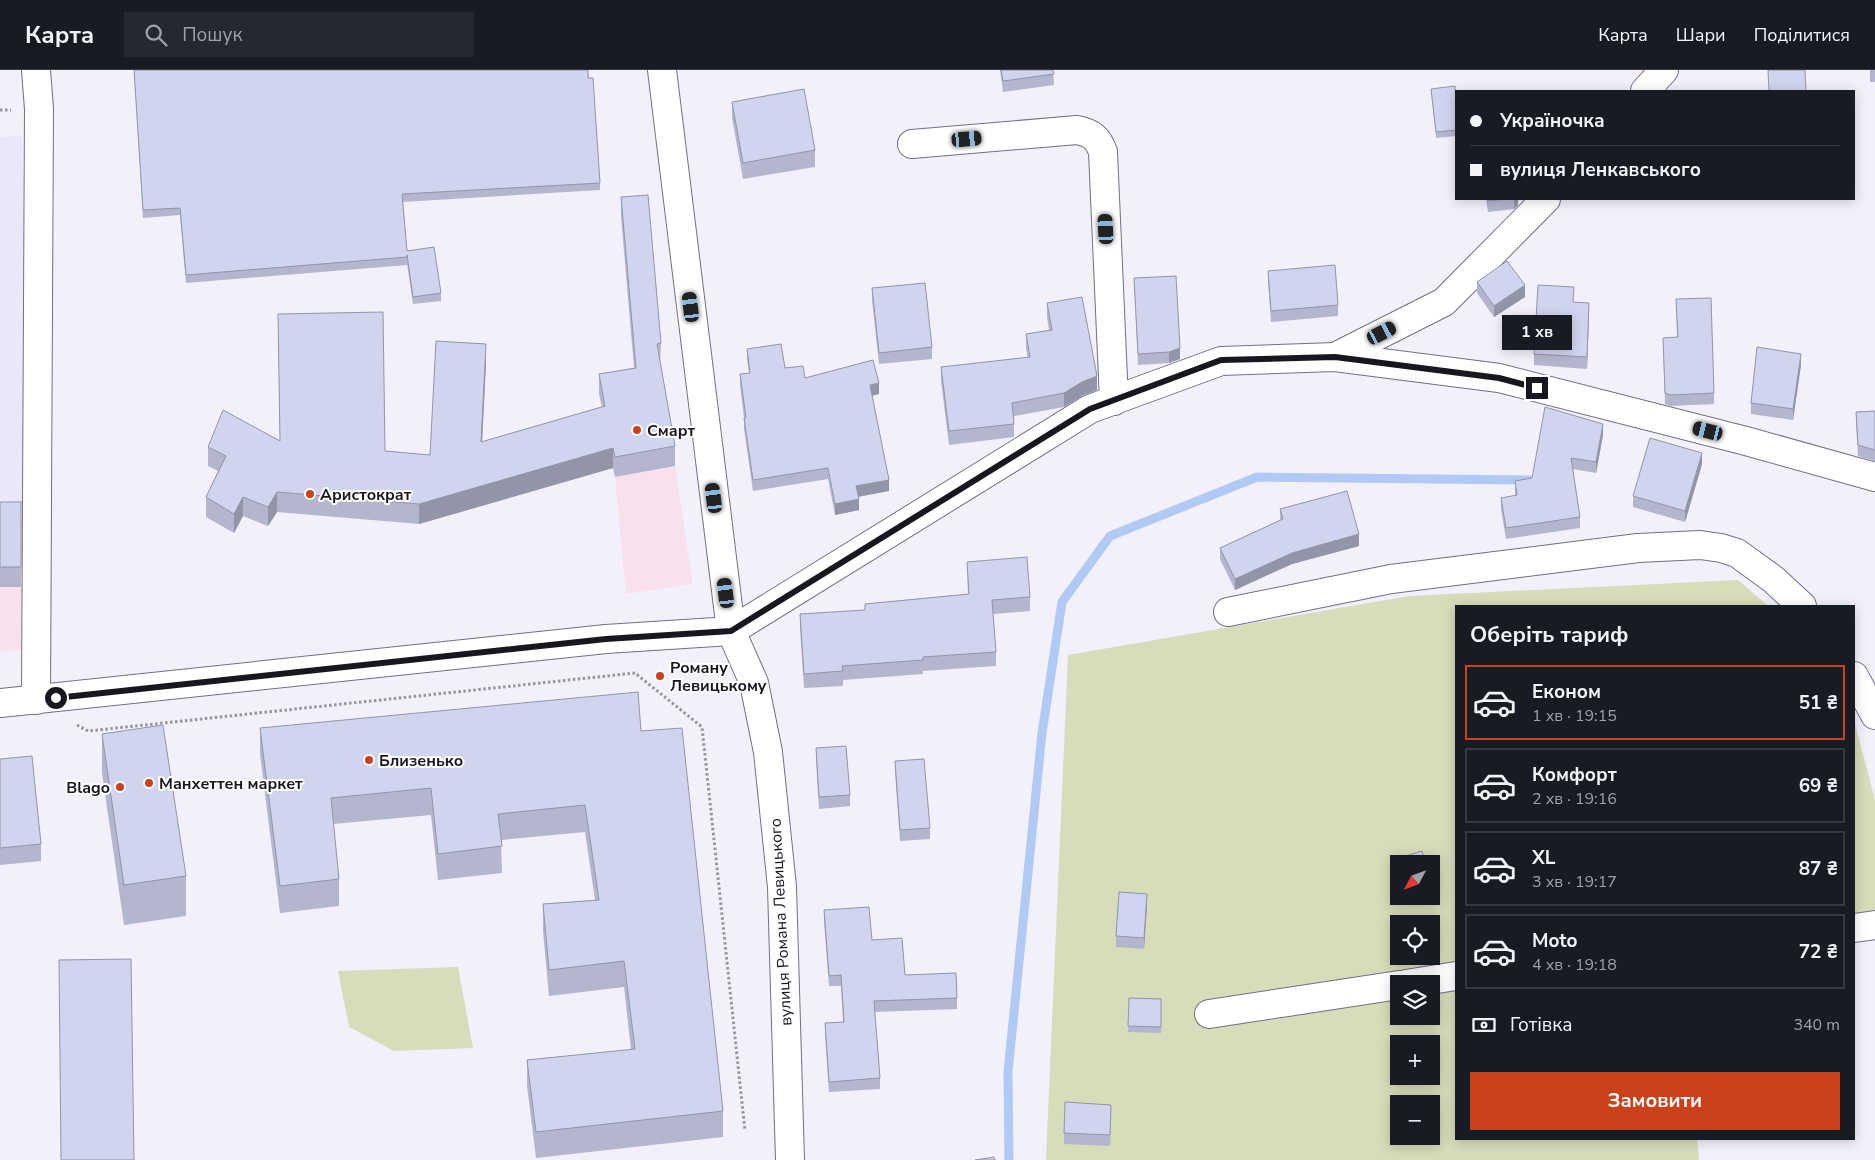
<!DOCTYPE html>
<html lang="uk">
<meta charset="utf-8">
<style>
body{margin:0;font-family:"Nunito Sans",sans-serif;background:#242831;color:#f1f3f6;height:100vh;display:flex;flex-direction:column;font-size:19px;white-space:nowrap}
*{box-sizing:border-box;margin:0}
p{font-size:16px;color:#9ea1a6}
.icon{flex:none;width:28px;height:28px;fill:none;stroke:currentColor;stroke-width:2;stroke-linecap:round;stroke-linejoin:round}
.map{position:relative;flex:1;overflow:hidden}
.drawer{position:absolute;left:1455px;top:535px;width:400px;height:535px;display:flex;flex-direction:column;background:#171b24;border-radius:0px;box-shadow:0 2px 12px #0003}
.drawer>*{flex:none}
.top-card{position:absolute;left:1455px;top:20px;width:400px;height:110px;border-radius:0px;box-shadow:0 2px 12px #0003;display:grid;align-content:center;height:110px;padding:0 15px;background:#171b24}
.needle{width:32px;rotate:229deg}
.controls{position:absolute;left:1390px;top:785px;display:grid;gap:10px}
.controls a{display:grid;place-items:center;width:50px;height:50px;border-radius:0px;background:#171b24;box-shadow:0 2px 12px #0003;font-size:25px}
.end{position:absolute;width:22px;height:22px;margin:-11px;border:6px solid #18161f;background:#fff;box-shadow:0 0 0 2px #fff}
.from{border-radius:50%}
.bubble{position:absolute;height:35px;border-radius:0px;background:#171b24;box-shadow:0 2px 12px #0003;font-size:16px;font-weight:700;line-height:35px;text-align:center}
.car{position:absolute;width:15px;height:30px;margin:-15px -8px;border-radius:6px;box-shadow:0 0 4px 1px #0007;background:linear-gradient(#222 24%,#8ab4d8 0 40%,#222 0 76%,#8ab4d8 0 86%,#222 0)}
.top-card b{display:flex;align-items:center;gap:18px;height:48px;font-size:19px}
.top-card b+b{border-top:1px solid #363941}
.top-card i{width:12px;height:12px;background:#f1f3f6}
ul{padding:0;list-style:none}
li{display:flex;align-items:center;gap:15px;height:75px;margin:0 10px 8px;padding:0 5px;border:2px solid #363941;border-radius:0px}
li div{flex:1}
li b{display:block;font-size:19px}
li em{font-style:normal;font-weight:700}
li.on{border-color:#ca411c}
li>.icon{width:45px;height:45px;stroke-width:1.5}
h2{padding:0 15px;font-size:22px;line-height:60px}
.pay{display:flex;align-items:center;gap:12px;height:55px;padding:0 15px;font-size:19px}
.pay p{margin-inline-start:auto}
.button{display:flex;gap:10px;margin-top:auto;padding:10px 15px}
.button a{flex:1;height:58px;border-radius:0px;background:#ca411c;color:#fff;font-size:20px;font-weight:700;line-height:58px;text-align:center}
header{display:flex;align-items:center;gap:30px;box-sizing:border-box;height:70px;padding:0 25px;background:#171b24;border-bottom:1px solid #363941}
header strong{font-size:24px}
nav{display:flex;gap:28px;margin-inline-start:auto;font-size:18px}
.search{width:350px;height:45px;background:#242831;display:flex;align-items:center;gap:12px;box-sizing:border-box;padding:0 18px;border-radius:0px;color:#9ea1a6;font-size:19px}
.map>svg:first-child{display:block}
</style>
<header>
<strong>Карта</strong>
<div class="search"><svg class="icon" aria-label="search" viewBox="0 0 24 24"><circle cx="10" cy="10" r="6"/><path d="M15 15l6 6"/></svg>Пошук</div>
<nav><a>Карта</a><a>Шари</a><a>Поділитися</a></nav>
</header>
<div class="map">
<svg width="1875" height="1090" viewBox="0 0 1875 1090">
<rect width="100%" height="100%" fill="#f2f0fb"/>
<g fill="#f8e1ed">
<polygon points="660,313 675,396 693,514 626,524 615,407 599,324"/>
<polygon points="30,452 31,580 0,581 0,454"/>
</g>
<polygon fill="#ebe7fb" points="22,66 30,452 0,454 0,67"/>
<g fill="#d7dcba" fill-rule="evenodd">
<path d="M1738 510 1768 536H1456V1069H1697L1699 1090H1046L1068 585 1409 526ZM1399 794H1431V826H1399ZM1399 854H1431V886H1399ZM1399 914H1431V946H1399ZM1399 974H1431V1006H1399ZM1399 1034H1431V1066H1399Z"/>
<polygon points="1854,650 1875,730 1875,853 1854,858"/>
<polygon points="458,897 473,978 394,981 349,957 338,901"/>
</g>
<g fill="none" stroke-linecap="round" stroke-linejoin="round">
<polyline stroke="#b1c9f5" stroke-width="9" points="1009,1090 1008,1002 1042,663 1062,532 1110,466 1257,407 1529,410"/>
<g stroke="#736e85" stroke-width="30">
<g id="minor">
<polyline points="36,0 39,39 36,630"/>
<polyline points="662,0 731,561 754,613 768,682 782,817 790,1090"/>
<polyline points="1645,21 1664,0"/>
<path d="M912 74 1077 60C1092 63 1098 68 1103 82L1114 331"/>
<polyline points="1335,287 1444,232 1546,129"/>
<polyline points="1228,542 1391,509 1638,478 1700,475 1721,478 1737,483 1774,510 1802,536"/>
<polyline points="1854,606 1875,645"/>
<polyline points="0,633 606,569 731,561 1090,339 1221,291 1335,287 1499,308 1746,371 1875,407"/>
<polyline points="1854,858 1875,855"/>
<polyline points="1406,914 1456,906"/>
<polyline points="1209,944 1399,915"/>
</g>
</g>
<g stroke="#97959f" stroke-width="3" stroke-dasharray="2.5 2.5" stroke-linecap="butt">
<polyline points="0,40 11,40"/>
<polyline points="77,655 88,661 635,603 702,657 745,1061"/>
</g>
<use href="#minor" stroke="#fff" stroke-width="28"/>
</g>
<g fill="#b4b6cd">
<polygon points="134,0 588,0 600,113 600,120 403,132 407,181 441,223 441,231 413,234 407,194 407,195 186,213 180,145 143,148"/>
<polygon points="1000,0 1053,0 1054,15 1003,22"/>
<rect x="1870" y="0" width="5" height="12"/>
<polygon points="1431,19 1456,33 1456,66 1436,68"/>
<polygon points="732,32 815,80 815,97 743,109 732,48"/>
<polygon points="621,127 661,273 660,293 675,376 675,396 615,407 613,398 419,454 277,442 268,456 243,446 234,463 206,447 206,427 218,401 208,396 208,377 280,371 278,244 385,381 430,385 486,294 482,372 602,337 599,324 599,304 634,298 621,147"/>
<polygon points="1486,129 1518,129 1518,135 1514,139 1488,142"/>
<polygon points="1268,201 1338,235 1338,246 1271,252 1268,212"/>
<polygon points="1134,208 1180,289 1169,293 1138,295"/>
<polygon points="1477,212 1525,227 1494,247 1477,223"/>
<polygon points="872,218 932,277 932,289 879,294 872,230"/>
<polygon points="1676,229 1714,323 1714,334 1671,336 1665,334 1663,268 1677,267"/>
<polygon points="1574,232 1589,244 1587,299 1534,295 1534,284"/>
<polygon points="1047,233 1097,320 1082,326 1064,337 1014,346 1014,367 949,375 941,311 941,297 1028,288 1026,278 1026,264 1049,260 1047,247"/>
<polygon points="747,279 805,308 879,324 872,326 889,421 858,427 859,440 835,445 828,409 753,421 744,359 744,348 740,315 740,304 749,303 747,289"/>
<polygon points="1801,295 1793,350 1751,344 1751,333"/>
<polygon points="1875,341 1875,392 1858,386 1856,353 1856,342"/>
<polygon points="1603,365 1596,403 1573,399 1580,447 1580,458 1506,469 1501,439 1501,428 1515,426 1515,411 1532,408"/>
<polygon points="1702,394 1685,452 1633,437 1633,426"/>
<rect x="0" y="432" width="21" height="85"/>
<polygon points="1280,439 1359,476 1292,494 1235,520 1220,489 1220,478 1280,450"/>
<polygon points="967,492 1030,527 1030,541 993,544 996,582 996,596 923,601 923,604 843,610 843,616 804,618 800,559 800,544 865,540 865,534 968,524"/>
<polygon points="260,658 641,661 723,1041 723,1067 536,1088 527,1016 527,990 631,980 624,917 549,926 543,861 543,834 595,830 585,762 501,770 502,803 438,810 431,745 333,754 339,809 339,836 280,843 260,684"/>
<polygon points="102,664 186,806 186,846 124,855 102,703"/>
<polygon points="816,678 850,725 850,736 819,739 816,689"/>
<polygon points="0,689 41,774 41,791 0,795"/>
<polygon points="895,691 930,758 930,769 900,771 895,702"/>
<polygon points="1396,789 1399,794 1399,805 1396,795"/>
<polygon points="1147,835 1144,879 1116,877 1116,866"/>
<polygon points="824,840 872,870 905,905 957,928 957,939 875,942 880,1008 880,1019 829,1022 825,964 825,953 843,952 841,916 829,916 824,851"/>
<polygon points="1129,928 1161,929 1161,963 1128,962"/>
<polygon points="1065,1032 1111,1046 1110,1076 1064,1074"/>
</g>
<g fill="#9294a7">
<polygon points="1514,129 1518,129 1518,135 1514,139"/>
<polygon points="1525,215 1525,227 1494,247 1494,236"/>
<polygon points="1589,233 1589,244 1587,299 1587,287"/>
<polygon points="486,274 486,294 481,392 481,372"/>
<polygon points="1180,278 1180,289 1169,293 1169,282"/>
<polygon points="1801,284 1801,295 1793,350 1793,339"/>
<polygon points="1097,306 1097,320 1082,326 1064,337 1064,323 1082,312"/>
<polygon points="879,313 879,324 870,326 870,315"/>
<polygon points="1603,354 1603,365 1596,403 1596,392"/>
<polygon points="613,378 613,398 419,454 419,434"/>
<polygon points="1702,383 1702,394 1685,452 1685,441"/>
<polygon points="889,410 889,421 856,427 856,416"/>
<polygon points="277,422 277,442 268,456 268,437"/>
<polygon points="243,427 243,446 234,463 234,444"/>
<polygon points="859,429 859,440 835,445 835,434"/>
<polygon points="1359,464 1359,476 1292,494 1235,520 1235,509 1292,483"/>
<polygon points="1147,824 1147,835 1144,879 1144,868"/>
</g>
<g fill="#d1d4ee" stroke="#9294a7">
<polygon points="134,0 588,0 588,8 593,8 600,113 402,124 407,181 434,177 441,223 413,227 407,185 407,187 186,205 180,138 143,140"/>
<polygon points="1001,0 1053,0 1054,4 1003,11"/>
<polygon points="1768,0 1805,0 1806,21 1769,21"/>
<polygon points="1455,16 1456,33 1456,60 1436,62 1431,19"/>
<polygon points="804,19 815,80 743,93 732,32"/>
<polygon points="648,125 661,273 657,274 675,376 615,387 613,378 419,434 277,422 268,437 243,427 234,444 206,427 226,386 208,377 223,340 280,371 278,244 383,242 385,381 430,385 436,271 486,274 481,372 605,336 599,304 636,298 621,127"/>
<polygon points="1488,129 1505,129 1488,131"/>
<polygon points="1507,191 1525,215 1494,236 1477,212"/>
<polygon points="1335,195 1338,235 1271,241 1268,201"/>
<polygon points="1176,206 1180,278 1169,282 1138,284 1134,208"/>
<polygon points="925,213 932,277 879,283 872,218"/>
<polygon points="1538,215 1574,217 1573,232 1589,233 1587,287 1534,284"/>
<polygon points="1082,227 1097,306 1082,312 1064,323 1012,333 1014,354 949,361 941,297 1030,287 1026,264 1052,260 1047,233"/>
<polygon points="1711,228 1714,323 1671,325 1665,323 1663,268 1678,267 1676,229"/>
<polygon points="781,274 785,298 803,296 805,308 873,290 879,313 870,315 889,410 856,416 859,429 835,434 828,398 753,410 744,348 746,348 740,304 750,303 747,279"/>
<polygon points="1757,277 1801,284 1793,339 1751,333"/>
<polygon points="1545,337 1603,354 1596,392 1571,388 1580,447 1506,458 1501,428 1517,425 1515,411 1532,408"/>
<polygon points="1875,341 1875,380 1858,375 1856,342"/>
<polygon points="1650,368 1702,383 1685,441 1633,426"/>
<polygon points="1347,421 1359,464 1292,483 1235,509 1220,478 1283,449 1280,439"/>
<rect x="0" y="432" width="21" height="65"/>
<polygon points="1027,487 1030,527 992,530 996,582 923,587 923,590 842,596 843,601 804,604 800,544 865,540 865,534 969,524 967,492"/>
<polygon points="638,622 641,661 682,658 723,1041 536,1062 527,990 635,979 624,891 549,900 543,834 599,830 585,735 498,744 502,776 438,784 431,718 331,728 339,809 280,816 260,658"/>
<polygon points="163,655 186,806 124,815 102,664"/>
<polygon points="846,676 850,725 819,727 816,678"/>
<polygon points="32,686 41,774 0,778 0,689"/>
<polygon points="924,689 930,758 900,760 895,691"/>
<polygon points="1422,781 1426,794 1399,794 1399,799 1396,789"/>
<polygon points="1119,822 1147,824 1144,868 1116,866"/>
<polygon points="869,837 872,870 902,868 905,905 956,903 957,928 874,931 880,1008 829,1012 825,953 844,952 841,905 829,906 824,840"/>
<polygon points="131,889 134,1090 61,1090 59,890"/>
<polygon points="1129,928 1161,929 1161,957 1128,956"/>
<polygon points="1065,1032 1111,1035 1110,1065 1064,1063"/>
<polygon points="994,1087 995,1090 975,1090"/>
</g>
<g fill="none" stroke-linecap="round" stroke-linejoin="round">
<polyline stroke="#18161f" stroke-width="6" points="56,628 606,569 731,561 1090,339 1221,290 1335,287 1499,308 1537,318"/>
</g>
<g fill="#ca411c" stroke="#fff" stroke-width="2">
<circle cx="637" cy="360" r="5"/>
<circle cx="310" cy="424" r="5"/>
<circle cx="660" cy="606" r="5"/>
<circle cx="369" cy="690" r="5"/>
<circle cx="149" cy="713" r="5"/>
<circle cx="120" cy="717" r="5"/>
</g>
<g text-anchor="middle" stroke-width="4" stroke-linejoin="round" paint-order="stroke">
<g font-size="16" font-weight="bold" fill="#18161f" stroke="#fff" text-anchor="start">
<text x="647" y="366">Смарт</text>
<text x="320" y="430">Аристократ</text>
<text x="670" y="603">Роману<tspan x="670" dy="18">Левицькому</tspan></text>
<text x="379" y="696">Близенько</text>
<text x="159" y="719">Манхеттен маркет</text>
<text x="110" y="723" text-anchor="end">Blago</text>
</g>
<g font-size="16" fill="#18161f" stroke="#fff">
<text transform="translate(780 852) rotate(-93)" y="6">вулиця Романа Левицького</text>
</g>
</g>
</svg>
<div class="controls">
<a><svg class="needle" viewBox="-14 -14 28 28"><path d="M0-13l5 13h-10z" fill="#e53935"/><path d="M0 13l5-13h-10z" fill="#9ea1a6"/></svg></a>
<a><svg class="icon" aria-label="locate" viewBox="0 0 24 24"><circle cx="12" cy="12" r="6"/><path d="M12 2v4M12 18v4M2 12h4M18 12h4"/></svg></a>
<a><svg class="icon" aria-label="layers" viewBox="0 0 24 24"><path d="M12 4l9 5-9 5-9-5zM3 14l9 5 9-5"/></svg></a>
<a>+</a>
<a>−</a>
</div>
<i class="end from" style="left:56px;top:628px"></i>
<i class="end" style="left:1537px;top:318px"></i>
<div class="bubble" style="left:1502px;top:245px;width:70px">1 хв</div>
<i class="car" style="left:967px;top:69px;rotate:85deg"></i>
<i class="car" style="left:1106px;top:159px;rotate:357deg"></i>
<i class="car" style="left:691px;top:237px;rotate:353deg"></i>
<i class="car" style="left:1382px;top:263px;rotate:63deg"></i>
<i class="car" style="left:1708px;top:361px;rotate:284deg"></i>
<i class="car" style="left:714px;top:428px;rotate:353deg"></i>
<i class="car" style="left:726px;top:523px;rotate:353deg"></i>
<div class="top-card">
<b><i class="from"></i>Україночка</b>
<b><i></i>вулиця Ленкавського</b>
</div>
<section class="drawer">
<h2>Оберіть тариф</h2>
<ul>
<li class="on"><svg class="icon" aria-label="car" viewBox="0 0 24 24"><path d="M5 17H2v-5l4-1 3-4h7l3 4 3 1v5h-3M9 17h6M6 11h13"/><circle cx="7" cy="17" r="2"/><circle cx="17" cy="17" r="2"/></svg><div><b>Економ</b><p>1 хв · 19:15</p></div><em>51 ₴</em></li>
<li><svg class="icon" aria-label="car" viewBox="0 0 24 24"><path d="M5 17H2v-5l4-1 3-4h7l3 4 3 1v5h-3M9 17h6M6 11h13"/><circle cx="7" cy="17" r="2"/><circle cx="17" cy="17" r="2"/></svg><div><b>Комфорт</b><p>2 хв · 19:16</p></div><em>69 ₴</em></li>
<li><svg class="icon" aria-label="car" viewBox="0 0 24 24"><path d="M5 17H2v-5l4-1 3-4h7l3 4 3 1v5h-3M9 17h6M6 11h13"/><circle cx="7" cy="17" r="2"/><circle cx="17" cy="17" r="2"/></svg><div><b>XL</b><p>3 хв · 19:17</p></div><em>87 ₴</em></li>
<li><svg class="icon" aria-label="car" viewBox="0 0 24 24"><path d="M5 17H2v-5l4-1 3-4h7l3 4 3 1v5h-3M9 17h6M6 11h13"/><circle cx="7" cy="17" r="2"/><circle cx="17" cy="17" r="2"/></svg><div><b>Moto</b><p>4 хв · 19:18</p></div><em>72 ₴</em></li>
</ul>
<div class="pay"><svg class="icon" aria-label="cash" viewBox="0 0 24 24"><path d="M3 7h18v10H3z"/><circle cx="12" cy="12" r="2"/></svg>Готівка<p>340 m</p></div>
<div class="button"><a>Замовити</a></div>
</section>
</div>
